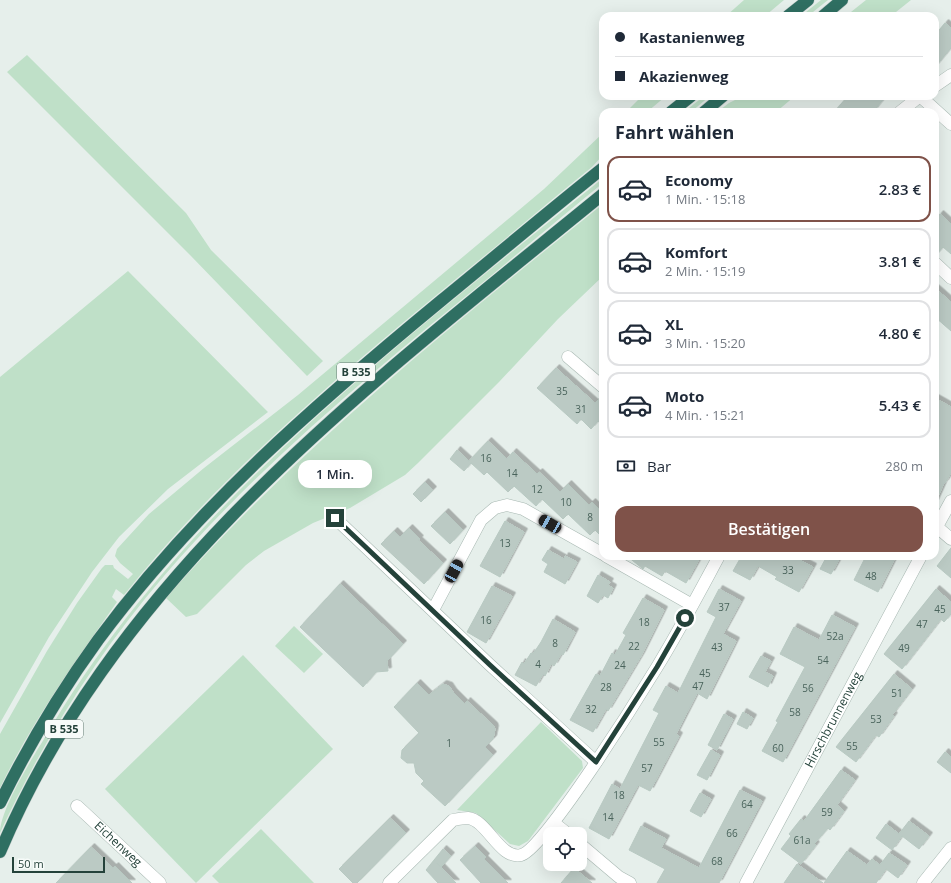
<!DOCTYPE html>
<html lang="de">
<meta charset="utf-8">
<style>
body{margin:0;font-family:"Open Sans",sans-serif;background:#f6f6f7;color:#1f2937;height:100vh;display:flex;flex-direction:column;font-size:15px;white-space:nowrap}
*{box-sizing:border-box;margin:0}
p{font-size:13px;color:#747a83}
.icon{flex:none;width:22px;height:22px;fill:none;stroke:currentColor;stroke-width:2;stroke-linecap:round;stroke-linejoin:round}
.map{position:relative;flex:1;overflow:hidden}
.panel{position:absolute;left:599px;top:108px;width:340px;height:452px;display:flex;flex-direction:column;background:#fff;border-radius:12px;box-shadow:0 4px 16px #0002}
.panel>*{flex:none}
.top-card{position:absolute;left:599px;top:12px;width:340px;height:88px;border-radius:12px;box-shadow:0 4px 16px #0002;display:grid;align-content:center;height:88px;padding:0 16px;background:#fff}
.fabs{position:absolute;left:543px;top:827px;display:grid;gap:8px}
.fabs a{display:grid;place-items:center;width:44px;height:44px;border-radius:8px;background:#fff;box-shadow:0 4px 16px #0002;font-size:20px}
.scale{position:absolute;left:12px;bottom:10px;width:93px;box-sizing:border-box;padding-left:4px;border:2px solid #24423a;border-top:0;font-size:11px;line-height:14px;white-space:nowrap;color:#24423a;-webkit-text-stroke:3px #f7fbf9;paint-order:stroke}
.end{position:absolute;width:18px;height:18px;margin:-9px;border:5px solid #24423a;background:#fff;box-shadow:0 0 0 2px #fff}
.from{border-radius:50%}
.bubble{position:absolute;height:28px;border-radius:12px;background:#fff;box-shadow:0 4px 16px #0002;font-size:13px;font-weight:600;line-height:28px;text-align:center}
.car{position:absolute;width:12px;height:24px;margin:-12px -6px;border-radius:5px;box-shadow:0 0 3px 1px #0007;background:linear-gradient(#222 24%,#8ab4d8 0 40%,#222 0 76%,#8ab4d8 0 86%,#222 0)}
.top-card b{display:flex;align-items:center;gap:14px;height:38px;font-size:15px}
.top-card b+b{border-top:1px solid #e0e1e3}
.top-card i{width:10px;height:10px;background:#1f2937}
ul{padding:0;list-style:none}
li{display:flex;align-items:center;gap:12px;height:66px;margin:0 8px 6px;padding:0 8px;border:2px solid #e0e1e3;border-radius:12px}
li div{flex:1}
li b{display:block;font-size:15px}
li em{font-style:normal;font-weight:600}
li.on{border-color:#7f5249}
li>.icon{width:36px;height:36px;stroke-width:1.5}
h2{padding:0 16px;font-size:18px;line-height:48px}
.pay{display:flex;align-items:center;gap:10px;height:44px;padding:0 16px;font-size:15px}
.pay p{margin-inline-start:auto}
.cta{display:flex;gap:8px;margin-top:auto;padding:8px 16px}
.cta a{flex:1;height:46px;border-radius:12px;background:#7f5249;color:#fff;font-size:16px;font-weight:600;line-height:46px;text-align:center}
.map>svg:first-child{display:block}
</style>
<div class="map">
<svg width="951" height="883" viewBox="0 0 951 883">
<defs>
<filter id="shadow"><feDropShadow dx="3.5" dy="-3.5" stdDeviation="0" flood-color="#0004"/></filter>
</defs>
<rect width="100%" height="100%" fill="#e6efeb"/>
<g fill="#bfe0c8">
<polygon points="744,0 784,0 765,16 726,16"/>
<polygon points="821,0 828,0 808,16 801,16"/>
<polygon points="866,0 911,0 891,16 846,16"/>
<polygon points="27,55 186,213 211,250 323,361 307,376 191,256 7,72"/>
<polygon points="642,96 666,96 647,112 626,112"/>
<polygon points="704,96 710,96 691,112 684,112"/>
<polygon points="743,96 795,96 776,112 717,112 729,103"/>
<path d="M603 133V155L592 167C546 204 502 242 456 279 338 376 220 475 124 595L116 589 112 597 117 602C75 662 32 721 0 788V734L47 651 77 603 102 568 105 565H113L114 568 128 579 133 574 120 563 115 556 117 549 149 514 204 468 298 395 544 189Z"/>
<path d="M603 178V183C566 213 529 244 492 275 377 368 261 463 164 576 98 653 43 740 0 833 0 810 31 760 44 739 179 507 399 345 603 178Z"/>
<path d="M603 204V276L558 319 499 382 418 463 405 475 350 508 313 523 264 551 246 565 197 614 186 617 166 598C296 450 450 327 603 204Z"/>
<polygon points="128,271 268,412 168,489 119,537 92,572 49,637 0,723 0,377"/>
<polygon points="294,626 323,654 304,673 275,646"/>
<polygon points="243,655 333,749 196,883 105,789"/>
<polygon points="541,722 582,761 583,768 528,841 519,846 510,844 476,813 457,810"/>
<polygon points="261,829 314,883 219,883 212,876"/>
</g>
<g fill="#bbcac4" stroke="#b8c9c2" filter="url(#shadow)">
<polygon points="945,23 951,28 951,48 935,67 935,35"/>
<polygon points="848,96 886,96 873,112 834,112"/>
<polygon points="940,214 951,224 951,254 943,247 935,256 935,220"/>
<polygon points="935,288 951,302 951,331 935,317"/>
<polygon points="556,368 595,403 603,395 603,425 598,421 591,429 581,419 577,424 537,388"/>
<polygon points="935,398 951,407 951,473 945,483 944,483 935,503"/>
<polygon points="488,441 507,459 513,452 537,474 539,472 560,492 568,484 589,505 592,502 603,513 603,538 595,530 590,535 568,514 563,519 542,499 536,506 514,486 508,492 487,472 484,475 471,463 464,471 450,459 457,450 469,461"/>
<polygon points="425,482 433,490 421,502 413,494"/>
<polygon points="445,512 463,530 450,544 431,526"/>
<polygon points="505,521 524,532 500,577 480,566"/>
<polygon points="409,528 420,539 418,540 443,563 424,584 381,544 394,531 400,537"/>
<polygon points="951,548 951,578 937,566"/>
<polygon points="548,550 564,559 565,556 577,562 565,584 544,572 548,564 542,560"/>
<polygon points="627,556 701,556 686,583 665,571 662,576 645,566 643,569"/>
<polygon points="739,556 792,556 813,567 799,592 775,579 777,577 758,566 750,580 733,571 741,557"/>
<polygon points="827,556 841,556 831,574 820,569"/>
<polygon points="866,556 896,556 878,592 854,580"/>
<polygon points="598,575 610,582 608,585 613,588 608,598 603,595 598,603 587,596"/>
<polygon points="340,584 403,644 387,661 388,671 376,672 363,687 300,627"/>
<polygon points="492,586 512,596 486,643 467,632"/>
<polygon points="719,589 741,601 723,634 736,641 707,699 697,693 676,734 679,736 650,791 638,785 609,839 589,828 612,784 620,789 659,713 653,710 666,686 678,693 716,617 707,612"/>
<polygon points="936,589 951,602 951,614 944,622 941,619 902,669 884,654"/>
<polygon points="643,598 664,610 641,656 608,711 606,709 593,732 570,720 596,674 600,676 612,653 615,655 626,635 623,633"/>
<polygon points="832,615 855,627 783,762 762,751 778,722 776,721 805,667 780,654 794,627 819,640"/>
<polygon points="553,619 575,632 563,655 561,654 554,666 551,664 545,676 543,674 536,686 515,675 522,662 524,664 531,653 533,654 541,642"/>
<polygon points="761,656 771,661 765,672 773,676 768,687 749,677"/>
<polygon points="894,674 912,689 892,715 894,716 879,737 876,735 856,762 836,747"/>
<polygon points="417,683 429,695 443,684 449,686 453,692 465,704 467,701 494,726 495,729 493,739 485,747 493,755 445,806 421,784 424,781 416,773 414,763 407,763 401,758 402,750 419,733 394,707"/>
<polygon points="743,712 753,718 747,729 737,724"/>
<polygon points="724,714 733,719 717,750 708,745"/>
<polygon points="711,750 720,755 707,780 697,775"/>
<polygon points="945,752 951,757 951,773 937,762"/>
<polygon points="841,770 855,780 837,805 844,811 830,830 828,828 814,844 816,845 801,864 781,849 791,836 789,834 801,819 804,821"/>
<polygon points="740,790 762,801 719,883 657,883 665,869 629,850 641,826 666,839 661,848 699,868"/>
<polygon points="700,793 711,799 701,817 690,811"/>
<polygon points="390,818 406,833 357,883 353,883 339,869"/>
<polygon points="909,821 929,836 919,849 902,836 892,850 876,838 886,824 899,834"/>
<polygon points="475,846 486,857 484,859 508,883 481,883 460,860"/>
<polygon points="91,847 113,868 115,866 132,883 56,883"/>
<polygon points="443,849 451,856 441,867 437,863 456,883 438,883 426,870"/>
<polygon points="847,851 867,865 872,859 880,865 889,853 907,865 898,878 886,869 876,883 824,883"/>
<polygon points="797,864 823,883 784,883"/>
<polygon points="574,868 592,883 561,883"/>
</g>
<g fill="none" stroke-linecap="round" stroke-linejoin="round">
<g stroke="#a8b8b2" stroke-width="13">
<g id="minor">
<polyline points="935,86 951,75"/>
<polyline points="920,96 951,124"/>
<polyline points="900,112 920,96"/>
<polyline points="935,263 951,278"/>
<polyline points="568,357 603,387"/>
<polyline points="335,518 490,665 596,762"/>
<polyline points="937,527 951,539"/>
<polyline points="935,530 951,501"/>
<polyline points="606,556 692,605"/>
<polyline points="433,610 481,520 495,508 507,505 523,509 603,554"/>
<path id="s1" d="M77 806 160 883"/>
<polyline points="554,823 568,834"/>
<polyline points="580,844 619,877 630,883"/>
<path d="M389 883 453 820C458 819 463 818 468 818 487 820 500 860 521 855 543 851 640 695 657 667 679 631 699 593 719 556"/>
<path id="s2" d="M746 883 921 556"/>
<polyline points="923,883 951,848"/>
</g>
</g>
<g stroke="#c2cac8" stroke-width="13">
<g id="highway">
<polyline points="788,16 808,0"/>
<polyline points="823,16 842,0"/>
<polyline points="671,112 691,96"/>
<polyline points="704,112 723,96"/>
<path d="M0 803C28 746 61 691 98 640 195 509 317 403 442 300 496 256 549 211 603 168"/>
<path d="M0 852C120 569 373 382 603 194"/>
</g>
</g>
<use href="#minor" stroke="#fff" stroke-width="12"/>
<use href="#highway" stroke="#2f6f62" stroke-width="12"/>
</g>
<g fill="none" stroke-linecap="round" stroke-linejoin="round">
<polyline stroke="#24423a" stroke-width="5" points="335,518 490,665 596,762 657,667 685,618"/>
</g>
<g text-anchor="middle" stroke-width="4" stroke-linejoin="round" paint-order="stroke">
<g font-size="10" fill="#4a645c">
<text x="562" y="395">35</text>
<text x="581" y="413">31</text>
<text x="486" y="462">16</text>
<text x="512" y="477">14</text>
<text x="537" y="493">12</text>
<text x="566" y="506">10</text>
<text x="590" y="521">8</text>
<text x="505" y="547">13</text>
<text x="788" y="574">33</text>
<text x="871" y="580">48</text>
<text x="724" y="611">37</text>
<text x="940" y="613">45</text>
<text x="486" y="624">16</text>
<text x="644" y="626">18</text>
<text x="922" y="628">47</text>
<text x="835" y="640">52a</text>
<text x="555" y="647">8</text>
<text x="634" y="650">22</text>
<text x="717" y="651">43</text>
<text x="904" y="652">49</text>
<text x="823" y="664">54</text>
<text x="538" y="668">4</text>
<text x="620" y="669">24</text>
<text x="705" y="677">45</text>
<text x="698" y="690">47</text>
<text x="606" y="691">28</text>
<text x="808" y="692">56</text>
<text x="897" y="697">51</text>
<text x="591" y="713">32</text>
<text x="795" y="716">58</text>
<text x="876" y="723">53</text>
<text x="659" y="746">55</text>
<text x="449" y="747">1</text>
<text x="852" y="750">55</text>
<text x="778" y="752">60</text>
<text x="647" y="772">57</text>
<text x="619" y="799">18</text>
<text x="747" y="808">64</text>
<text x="827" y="816">59</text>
<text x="608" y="821">14</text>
<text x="732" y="837">66</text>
<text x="802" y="844">61a</text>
<text x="717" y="865">68</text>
</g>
<g fill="#f7fbf9" stroke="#637a73" stroke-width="1">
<rect x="337" y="363" width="38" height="18" rx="3"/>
<rect x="45" y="720" width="38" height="18" rx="3"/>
</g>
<g font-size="11" font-weight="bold" fill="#24423a">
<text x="356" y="376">B 535</text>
<text x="64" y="733">B 535</text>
</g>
<g font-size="12" fill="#24423a" stroke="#f7fbf9">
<text dy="4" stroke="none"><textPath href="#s2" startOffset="185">Hirschbrunnenweg</textPath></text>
<text dy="4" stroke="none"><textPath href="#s1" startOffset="56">Eichenweg</textPath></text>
</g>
</g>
</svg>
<div class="fabs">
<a><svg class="icon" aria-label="locate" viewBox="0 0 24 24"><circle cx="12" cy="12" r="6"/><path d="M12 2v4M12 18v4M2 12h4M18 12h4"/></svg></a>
</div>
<div class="scale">50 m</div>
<i class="end from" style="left:685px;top:618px"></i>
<i class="end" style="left:335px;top:518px"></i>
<div class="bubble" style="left:298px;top:460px;width:74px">1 Min.</div>
<i class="car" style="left:550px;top:524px;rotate:300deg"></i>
<i class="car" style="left:454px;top:571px;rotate:28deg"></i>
<div class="top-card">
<b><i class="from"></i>Kastanienweg</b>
<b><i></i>Akazienweg</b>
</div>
<section class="panel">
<h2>Fahrt wählen</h2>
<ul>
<li class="on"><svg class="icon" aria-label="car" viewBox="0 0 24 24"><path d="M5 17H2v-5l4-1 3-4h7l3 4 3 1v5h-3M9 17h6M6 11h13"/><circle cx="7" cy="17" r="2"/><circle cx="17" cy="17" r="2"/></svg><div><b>Economy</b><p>1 Min. · 15:18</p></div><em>2.83 €</em></li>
<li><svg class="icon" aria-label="car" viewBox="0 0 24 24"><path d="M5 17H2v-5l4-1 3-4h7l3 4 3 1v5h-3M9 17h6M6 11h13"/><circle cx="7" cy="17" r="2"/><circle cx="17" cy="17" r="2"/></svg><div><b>Komfort</b><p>2 Min. · 15:19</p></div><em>3.81 €</em></li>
<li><svg class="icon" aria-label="car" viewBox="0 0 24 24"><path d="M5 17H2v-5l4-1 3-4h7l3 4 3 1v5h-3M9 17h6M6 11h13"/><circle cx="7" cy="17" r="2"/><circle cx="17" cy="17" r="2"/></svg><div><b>XL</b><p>3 Min. · 15:20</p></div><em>4.80 €</em></li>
<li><svg class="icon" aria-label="car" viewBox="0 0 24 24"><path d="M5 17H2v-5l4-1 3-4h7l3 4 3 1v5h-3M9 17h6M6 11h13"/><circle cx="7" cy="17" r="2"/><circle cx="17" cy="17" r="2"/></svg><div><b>Moto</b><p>4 Min. · 15:21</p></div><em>5.43 €</em></li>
</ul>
<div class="pay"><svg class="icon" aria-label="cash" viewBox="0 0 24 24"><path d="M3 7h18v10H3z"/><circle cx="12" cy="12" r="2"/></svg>Bar<p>280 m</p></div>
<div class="cta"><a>Bestätigen</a></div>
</section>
</div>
